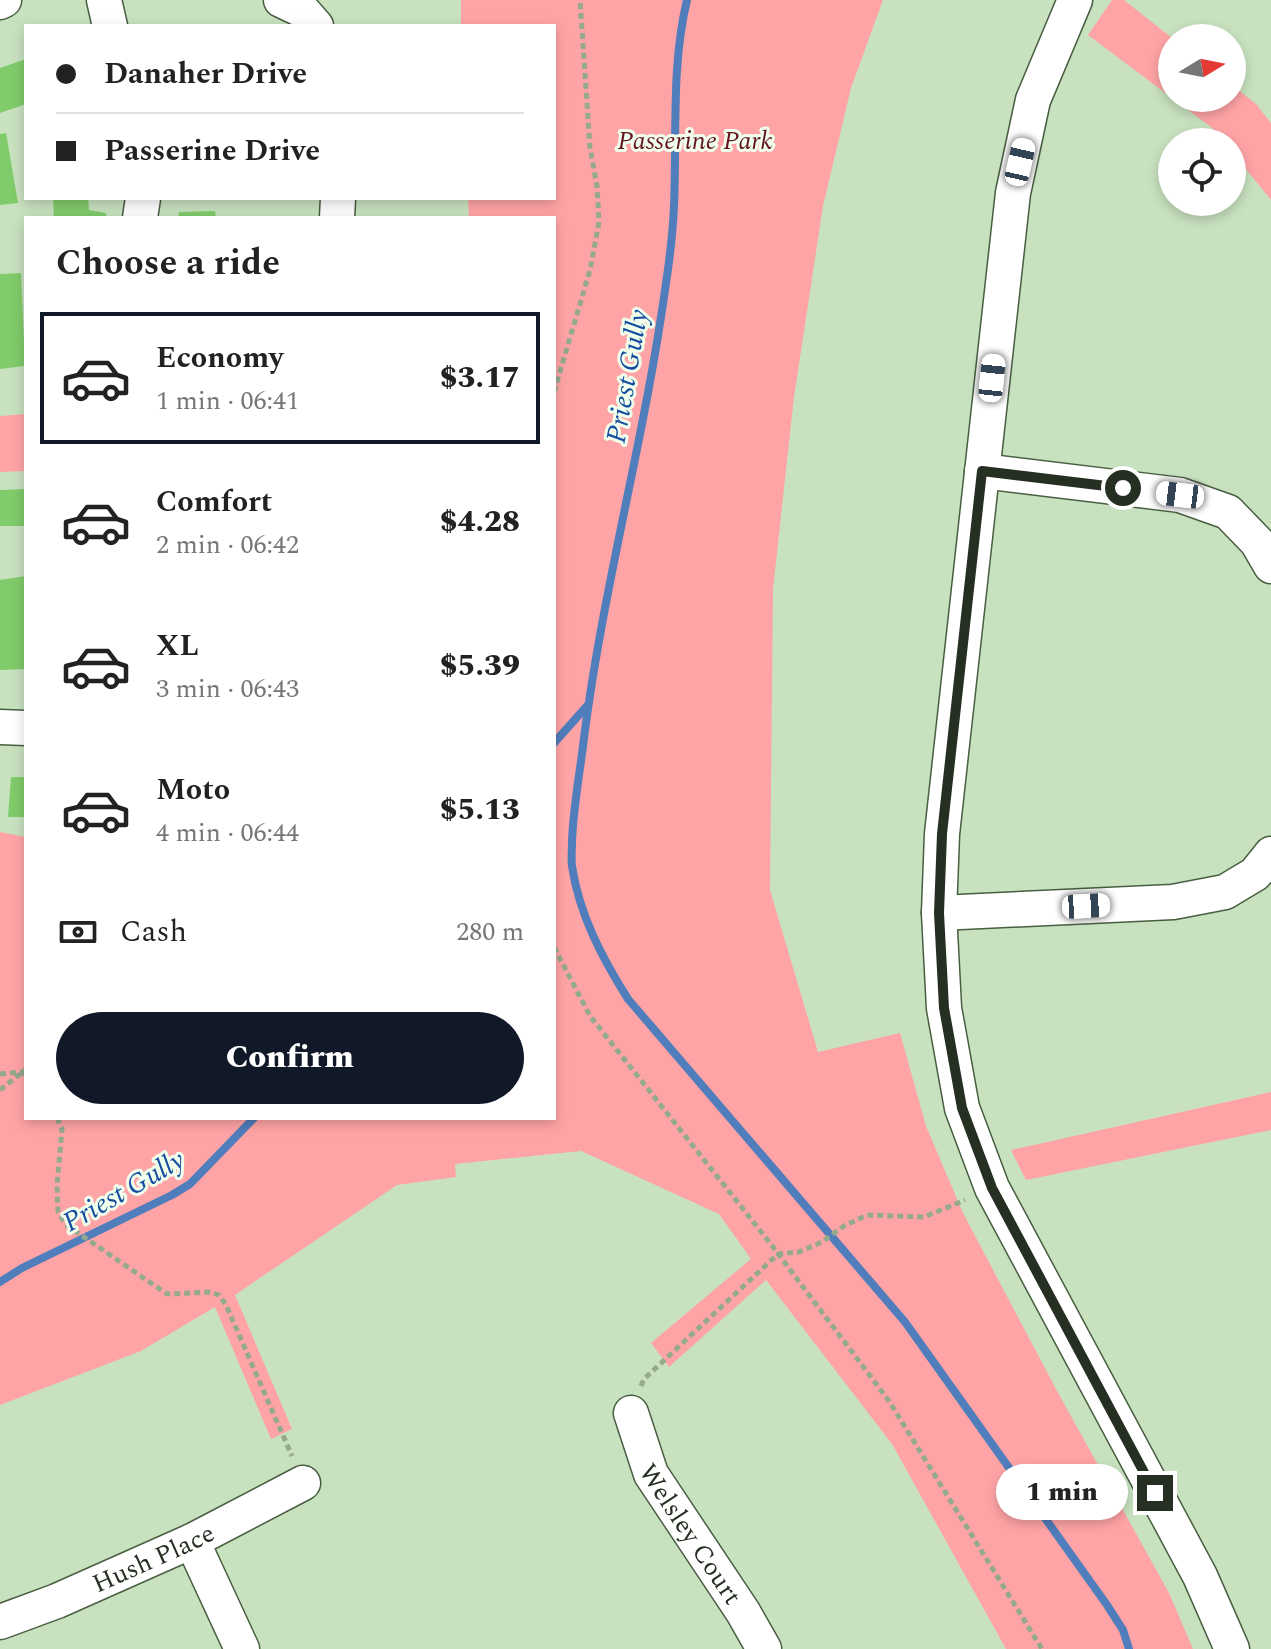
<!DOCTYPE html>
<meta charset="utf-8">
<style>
body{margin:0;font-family:Spectral,serif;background:#f6f6f6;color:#222;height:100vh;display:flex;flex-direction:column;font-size:30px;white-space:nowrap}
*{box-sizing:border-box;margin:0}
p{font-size:26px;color:#767676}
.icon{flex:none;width:44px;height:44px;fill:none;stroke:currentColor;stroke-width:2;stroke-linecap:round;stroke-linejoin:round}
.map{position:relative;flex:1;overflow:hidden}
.side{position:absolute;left:24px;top:216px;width:532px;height:904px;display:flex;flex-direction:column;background:#fff;border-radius:0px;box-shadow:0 4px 12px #0003}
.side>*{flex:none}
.top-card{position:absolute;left:24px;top:24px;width:532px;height:176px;border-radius:0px;box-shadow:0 4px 12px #0003;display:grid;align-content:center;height:176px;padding:0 32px;background:#fff}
.needle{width:52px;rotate:80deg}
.tools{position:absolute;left:1158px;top:24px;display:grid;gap:16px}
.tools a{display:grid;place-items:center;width:88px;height:88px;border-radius:50%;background:#fff;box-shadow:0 4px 12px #0003;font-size:40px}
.end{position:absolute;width:36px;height:36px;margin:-18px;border:10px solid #252f22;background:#fff;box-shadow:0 0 0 4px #fff}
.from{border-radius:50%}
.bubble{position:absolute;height:56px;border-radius:28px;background:#fff;box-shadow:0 4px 12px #0003;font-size:26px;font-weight:800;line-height:56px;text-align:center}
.car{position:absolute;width:24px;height:48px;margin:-24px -12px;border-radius:10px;box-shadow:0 0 6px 2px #0007;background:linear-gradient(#fff 24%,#345 0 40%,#fff 0 76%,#345 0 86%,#fff 0)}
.top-card b{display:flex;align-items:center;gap:28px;height:76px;font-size:30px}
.top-card b+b{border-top:2px solid #e0e0e0}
.top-card i{width:20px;height:20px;background:#222}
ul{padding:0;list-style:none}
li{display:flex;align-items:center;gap:24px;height:132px;margin:0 16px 12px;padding:0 16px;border:4px solid transparent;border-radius:0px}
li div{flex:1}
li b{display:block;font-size:30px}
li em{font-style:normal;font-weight:800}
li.active{border-color:#111827}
li>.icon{width:72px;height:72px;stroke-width:1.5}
h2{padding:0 32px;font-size:36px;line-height:96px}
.pay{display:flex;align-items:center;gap:20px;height:88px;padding:0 32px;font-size:30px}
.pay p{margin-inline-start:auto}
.primary-button{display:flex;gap:16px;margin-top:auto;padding:16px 32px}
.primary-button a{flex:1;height:92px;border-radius:48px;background:#111827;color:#fff;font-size:32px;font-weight:800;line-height:92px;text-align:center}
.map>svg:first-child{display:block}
</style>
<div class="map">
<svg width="1271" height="1649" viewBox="0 0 1271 1649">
<rect width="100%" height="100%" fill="#c8e2c0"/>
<g fill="#ffa4a6">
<polygon points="461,0 883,0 851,88 823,206 794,397 773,589 770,890 818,1052 900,1033 926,1126 963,1213 1057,1391 1169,1593 1193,1649 1006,1649 892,1444 766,1280 669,1367 651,1343 751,1259 719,1214 581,1151 455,1164 456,1177 397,1185 235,1295 292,1429 271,1439 215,1307 141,1351 0,1405 0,832 26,837 26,1118 554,1118 554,218 469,218 468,198 554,198 554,26 461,26"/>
<polygon points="1112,0 1124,0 1172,38 1172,98 1088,35"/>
<polygon points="1232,85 1256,104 1271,123 1271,200 1232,152 1232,142 1224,142 1211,127 1172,98 1232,98"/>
<polygon points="26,414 26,471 0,472 0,416"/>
<polygon points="1271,1092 1271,1130 1026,1180 1011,1150"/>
</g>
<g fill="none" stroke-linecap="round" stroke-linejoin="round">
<g stroke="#507dbb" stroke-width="8">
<path d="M687 0C671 66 677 137 674 205 673 230 670 257 666 283 645 438 602 590 583 746 579 778 573 810 572 842 572 850 571 858 572 866 579 914 602 958 628 999L905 1322 1107 1605 1123 1630 1129 1649"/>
<polyline points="554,743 587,706"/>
<polyline points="0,1282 22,1268 172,1195 190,1184 254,1118"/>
</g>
</g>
<g fill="#80cb6a">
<polygon points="26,59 26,104 0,113 0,68"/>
<polygon points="6,133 18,203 0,205 0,134"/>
<polygon points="53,198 88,198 89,210 106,213 107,218 54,218"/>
<polygon points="215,211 216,218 178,218 179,212"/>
<polygon points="21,273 25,366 0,369 0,274"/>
<polygon points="26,489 26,526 0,526 0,490"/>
<polygon points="26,576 26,669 0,670 0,580"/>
<polygon points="11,777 26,777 26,817 8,817"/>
</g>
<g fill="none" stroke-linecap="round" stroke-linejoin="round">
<g stroke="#485e41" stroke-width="37">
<g id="minor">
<polyline points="104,0 110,26"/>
<polyline points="281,0 302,10 316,26"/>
<polyline points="1075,0 1033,100 1013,193 942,834 939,913 944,1008 962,1108 992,1188 1200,1576 1232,1649"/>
<polyline points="0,2 4,0"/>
<polyline points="140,218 143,198"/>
<polyline points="337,218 338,198"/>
<polyline points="982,471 1180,495 1228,512 1257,542 1271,566"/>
<polyline points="0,727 26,728"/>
<polyline points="939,913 1173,902 1225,892 1255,874 1271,854"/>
<path id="s1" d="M631 1413 651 1474 743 1612 764 1649"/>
<polyline points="192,1541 242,1649"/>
<path id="s2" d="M0 1622 57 1601 192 1541 303 1483"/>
</g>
</g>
<g stroke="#94a98e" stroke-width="5" stroke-dasharray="6 4" stroke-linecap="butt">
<polyline points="554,392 590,270 599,222 597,186 590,148 580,0"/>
<polyline points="554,947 590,1016 770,1243 889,1401 1042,1649"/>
<polyline points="0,1074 22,1072 26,1076"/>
<polyline points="0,1090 26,1069"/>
<polyline points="57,1118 62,1129 57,1185 58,1211 65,1224 167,1294 210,1292 219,1295 226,1305 292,1456"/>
<polyline points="641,1386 644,1379 778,1254 799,1252 822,1242 844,1226 867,1215 924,1217 965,1200"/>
</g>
<use href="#minor" stroke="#fff" stroke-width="34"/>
</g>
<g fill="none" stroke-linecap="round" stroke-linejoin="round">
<polyline stroke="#252f22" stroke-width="10" points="1123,488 982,471 942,834 939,913 944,1008 962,1108 992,1188 1155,1493"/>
</g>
<g text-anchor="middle" stroke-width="6" stroke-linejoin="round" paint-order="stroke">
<g font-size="26" font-style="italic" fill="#631620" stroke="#f1ffed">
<text x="695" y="149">Passerine Park</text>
</g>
<g font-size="26" fill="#252f22" stroke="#f1ffed">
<text dy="9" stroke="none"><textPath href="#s1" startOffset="136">Welsley Court</textPath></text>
<text dy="9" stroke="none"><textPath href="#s2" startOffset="166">Hush Place</textPath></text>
</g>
<g font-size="28" font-style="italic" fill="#174ea0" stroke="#f1ffed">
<text transform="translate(626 376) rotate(-80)" y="10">Priest Gully</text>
<text transform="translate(123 1190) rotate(-30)" y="10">Priest Gully</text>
</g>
</g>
</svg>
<div class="tools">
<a><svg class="needle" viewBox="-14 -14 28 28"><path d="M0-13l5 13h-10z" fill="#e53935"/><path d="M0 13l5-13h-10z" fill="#767676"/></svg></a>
<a><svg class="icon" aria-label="locate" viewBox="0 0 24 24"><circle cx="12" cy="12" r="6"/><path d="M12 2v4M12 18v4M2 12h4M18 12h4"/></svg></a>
</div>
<i class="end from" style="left:1123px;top:488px"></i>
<i class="end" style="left:1155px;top:1493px"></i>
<div class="bubble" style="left:996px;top:1464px;width:132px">1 min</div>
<i class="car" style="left:1020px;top:162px;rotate:13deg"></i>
<i class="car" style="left:992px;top:378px;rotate:6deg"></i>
<i class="car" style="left:1180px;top:495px;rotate:277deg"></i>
<i class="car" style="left:1086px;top:906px;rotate:87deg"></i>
<div class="top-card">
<b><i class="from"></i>Danaher Drive</b>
<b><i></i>Passerine Drive</b>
</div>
<section class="side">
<h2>Choose a ride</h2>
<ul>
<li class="active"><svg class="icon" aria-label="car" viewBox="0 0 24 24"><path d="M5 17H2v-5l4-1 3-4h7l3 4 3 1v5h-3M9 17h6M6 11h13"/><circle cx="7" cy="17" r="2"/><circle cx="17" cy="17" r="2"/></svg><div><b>Economy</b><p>1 min · 06:41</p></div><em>$3.17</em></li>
<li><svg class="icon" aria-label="car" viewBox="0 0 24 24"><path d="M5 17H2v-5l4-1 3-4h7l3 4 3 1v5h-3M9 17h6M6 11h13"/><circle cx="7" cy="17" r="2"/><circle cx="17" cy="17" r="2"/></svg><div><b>Comfort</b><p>2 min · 06:42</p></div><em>$4.28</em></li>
<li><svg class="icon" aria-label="car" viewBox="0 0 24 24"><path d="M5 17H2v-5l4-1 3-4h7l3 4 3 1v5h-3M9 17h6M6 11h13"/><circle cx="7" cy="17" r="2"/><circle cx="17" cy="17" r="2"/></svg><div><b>XL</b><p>3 min · 06:43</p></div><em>$5.39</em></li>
<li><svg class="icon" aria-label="car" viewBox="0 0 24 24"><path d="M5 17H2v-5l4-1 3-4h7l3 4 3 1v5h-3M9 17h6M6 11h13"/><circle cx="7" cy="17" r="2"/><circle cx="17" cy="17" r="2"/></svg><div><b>Moto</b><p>4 min · 06:44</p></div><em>$5.13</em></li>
</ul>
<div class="pay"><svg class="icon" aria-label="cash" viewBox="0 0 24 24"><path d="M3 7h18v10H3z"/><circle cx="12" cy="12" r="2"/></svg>Cash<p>280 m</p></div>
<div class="primary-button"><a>Confirm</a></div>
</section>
</div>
